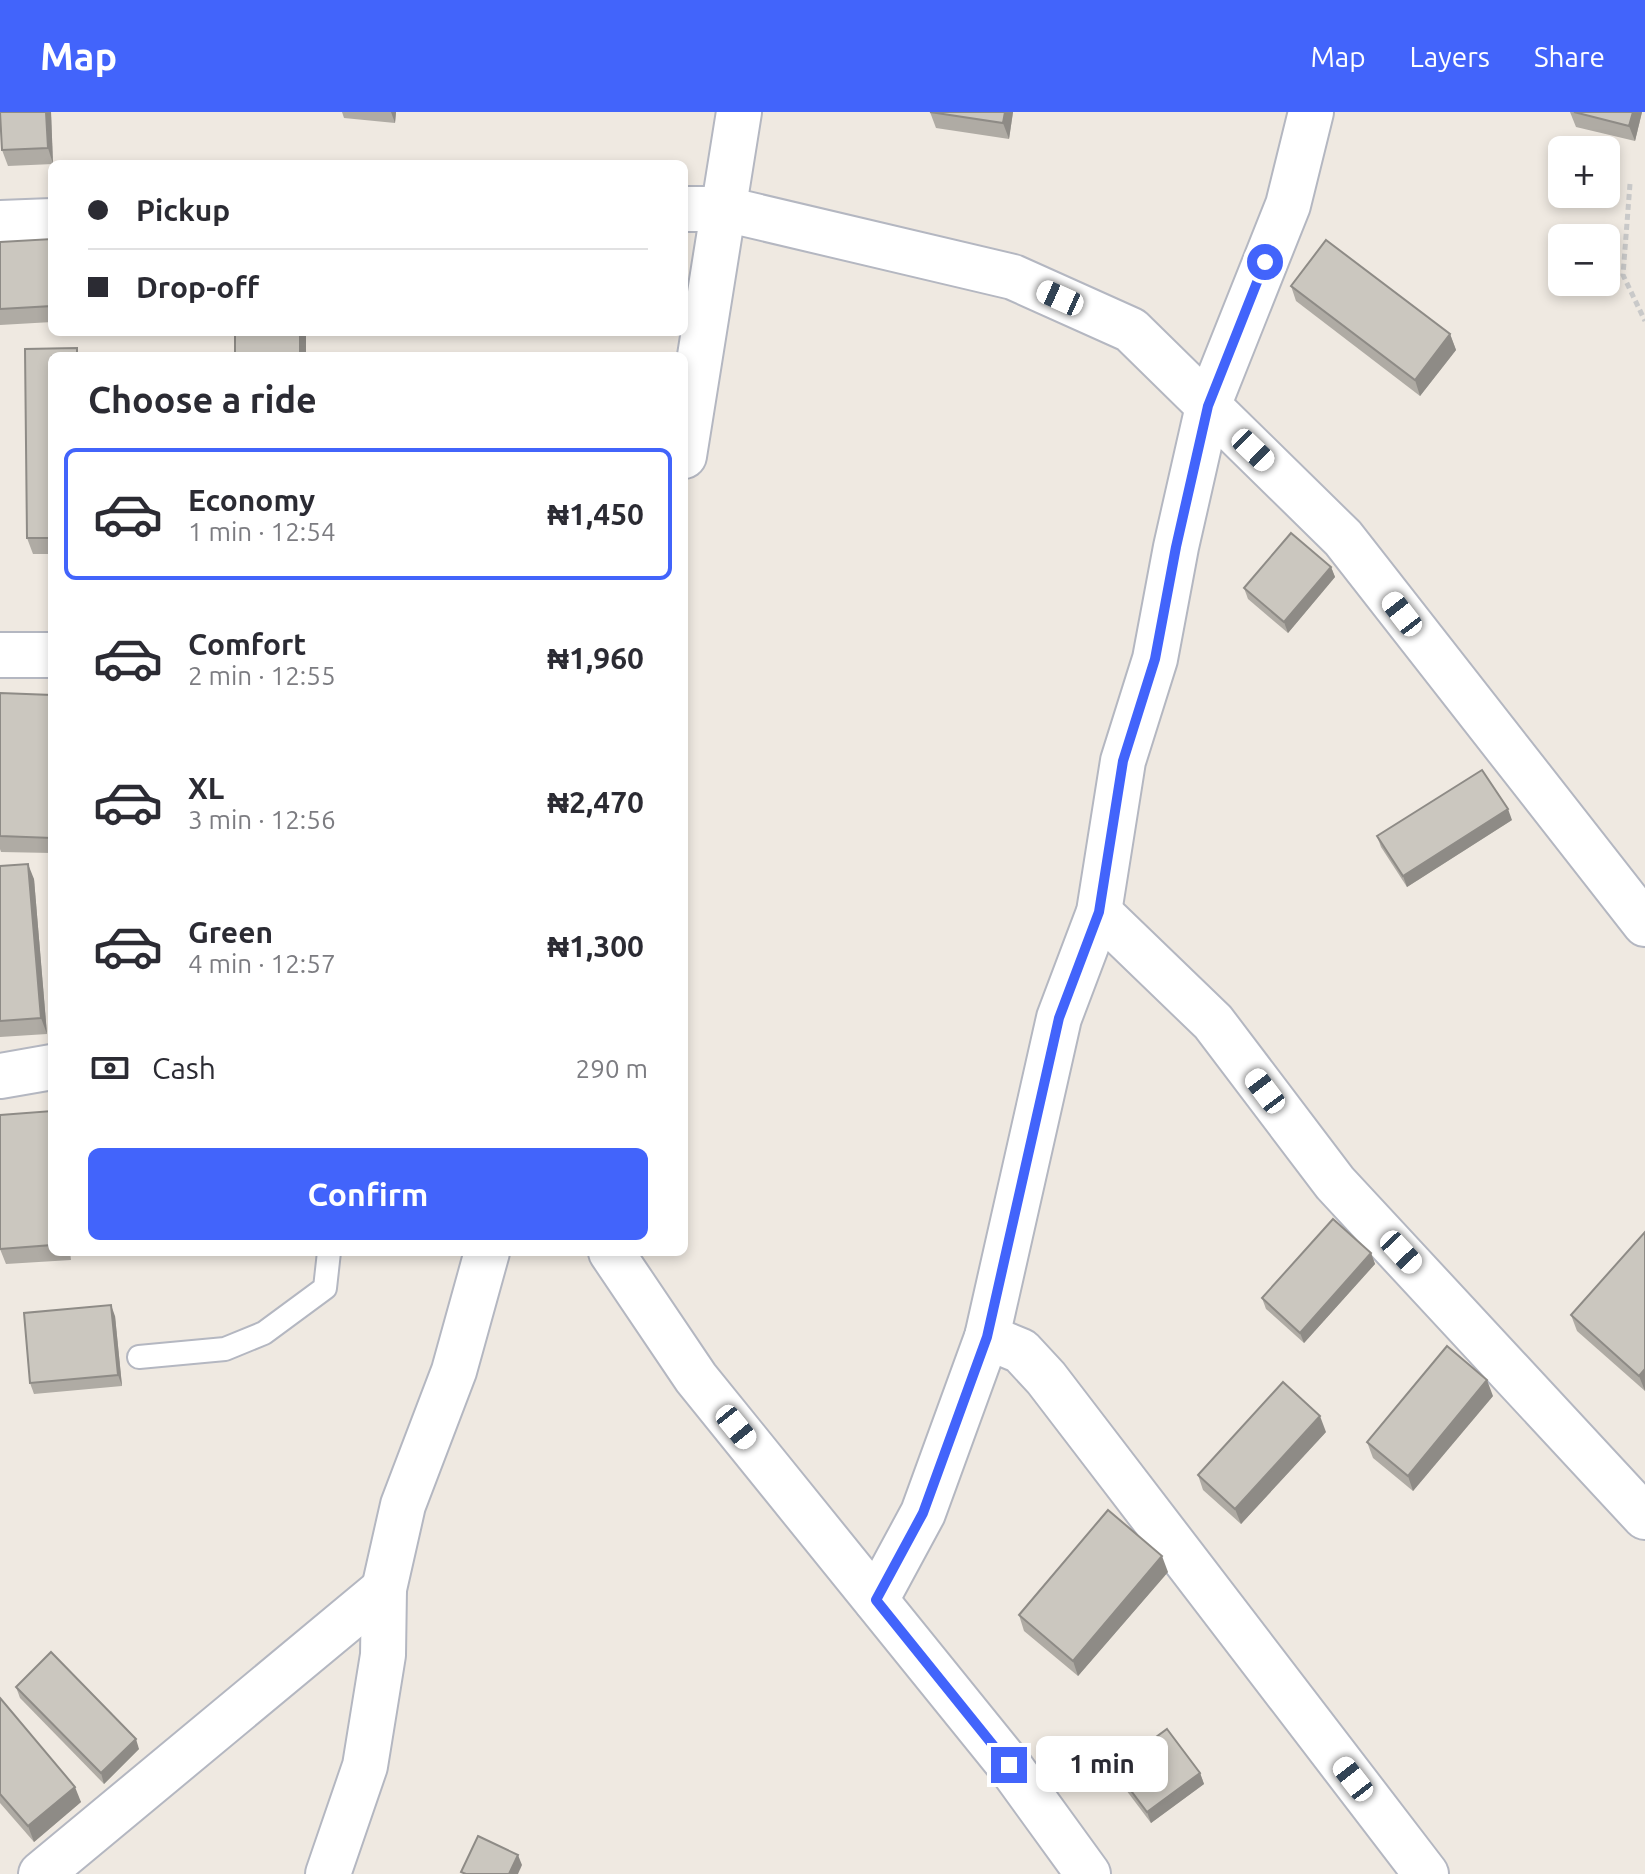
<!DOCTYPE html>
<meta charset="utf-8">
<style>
body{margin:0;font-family:Ubuntu,sans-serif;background:#f7f7f7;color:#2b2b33;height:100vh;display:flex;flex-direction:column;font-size:30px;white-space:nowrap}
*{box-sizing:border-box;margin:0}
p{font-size:26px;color:#7c7c81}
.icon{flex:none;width:44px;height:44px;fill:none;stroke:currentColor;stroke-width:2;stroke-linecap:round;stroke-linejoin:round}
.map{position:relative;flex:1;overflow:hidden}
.side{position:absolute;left:48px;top:240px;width:640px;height:904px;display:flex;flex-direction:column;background:#fff;border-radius:12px;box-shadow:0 4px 12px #0003}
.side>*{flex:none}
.guide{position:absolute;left:48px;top:48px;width:640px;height:176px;border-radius:12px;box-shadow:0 4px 12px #0003;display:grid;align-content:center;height:176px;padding:0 40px;background:#fff}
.buttons{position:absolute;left:1548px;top:24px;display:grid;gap:16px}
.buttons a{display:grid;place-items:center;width:72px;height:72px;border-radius:12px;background:#fff;box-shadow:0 4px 12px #0003;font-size:40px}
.end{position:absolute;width:36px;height:36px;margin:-18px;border:10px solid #4264fb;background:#fff;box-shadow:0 0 0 4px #fff}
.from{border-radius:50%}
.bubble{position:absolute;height:56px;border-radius:12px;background:#fff;box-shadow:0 4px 12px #0003;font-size:26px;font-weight:600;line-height:56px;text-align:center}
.car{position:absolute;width:24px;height:48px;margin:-24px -12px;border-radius:10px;box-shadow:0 0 6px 2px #0007;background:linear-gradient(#fff 24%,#345 0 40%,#fff 0 76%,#345 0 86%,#fff 0)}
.guide b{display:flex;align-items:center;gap:28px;height:76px;font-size:30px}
.guide b+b{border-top:2px solid #e1e1e2}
.guide i{width:20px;height:20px;background:#2b2b33}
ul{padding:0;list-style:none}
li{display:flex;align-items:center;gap:24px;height:132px;margin:0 16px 12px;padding:0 24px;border:4px solid transparent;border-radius:12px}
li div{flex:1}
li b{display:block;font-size:30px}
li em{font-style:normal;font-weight:600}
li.selected{border-color:#4264fb}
li>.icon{width:72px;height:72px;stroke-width:1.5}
h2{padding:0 40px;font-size:36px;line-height:96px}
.pay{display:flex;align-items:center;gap:20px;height:88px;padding:0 40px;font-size:30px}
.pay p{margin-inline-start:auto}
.primary-button{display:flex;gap:16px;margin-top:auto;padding:16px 40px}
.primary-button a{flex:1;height:92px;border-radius:12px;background:#4264fb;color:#fff;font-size:32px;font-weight:600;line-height:92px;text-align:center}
header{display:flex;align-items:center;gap:48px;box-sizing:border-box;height:112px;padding:0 40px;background:#4264fb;color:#fff}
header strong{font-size:38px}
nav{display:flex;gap:44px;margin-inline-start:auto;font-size:28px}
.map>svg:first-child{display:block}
</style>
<header>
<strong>Map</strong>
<nav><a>Map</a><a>Layers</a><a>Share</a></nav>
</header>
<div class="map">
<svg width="1645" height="1762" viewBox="0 0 1645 1762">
<rect width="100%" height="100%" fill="#efe9e1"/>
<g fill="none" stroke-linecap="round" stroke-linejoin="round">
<g stroke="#b4b7c1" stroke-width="26">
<polyline id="service" points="139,1245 225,1237 264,1221 325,1176 329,1140"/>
</g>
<g stroke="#b4b7c1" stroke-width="48">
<g id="minor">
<polyline points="684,97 725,97 1013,165 1131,218 1343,426 1645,812"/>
<polyline points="0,111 52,109"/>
<polyline points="684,344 739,0"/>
<polyline points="0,543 52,543"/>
<polyline points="1099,800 1213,910 1335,1071 1645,1405"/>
<polyline points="0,964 52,955"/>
<polyline points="611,1140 696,1266 1009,1653 1088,1762"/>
<polyline points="987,1225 1021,1239 1046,1266 1426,1762"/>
<polyline points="876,1488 923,1401 987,1225 1059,906 1099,800 1123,649 1155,547 1176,435 1208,294 1288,93 1311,0"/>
<polyline points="41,1762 384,1477"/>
<polyline points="328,1762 365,1654 383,1543 384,1477 403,1393 454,1259 487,1140"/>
</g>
</g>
<polyline stroke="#c9c9c9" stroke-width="5" stroke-dasharray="6 4" stroke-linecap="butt" points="1630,72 1623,163 1645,209"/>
<use href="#service" stroke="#fff" stroke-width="22"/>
<use href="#minor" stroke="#fff" stroke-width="44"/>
</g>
<g fill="#afaba4">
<polygon points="51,0 53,52 8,54 2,38"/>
<polygon points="342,0 396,0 395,11 344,6"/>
<polygon points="930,0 1013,0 1009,27 936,16"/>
<polygon points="1570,0 1642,0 1635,29 1576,15"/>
<polygon points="52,127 52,210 0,213 0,130"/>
<polygon points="1291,174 1450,222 1456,238 1420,284 1296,189"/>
<polygon points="52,244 52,442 33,442 27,426"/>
<polygon points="1331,455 1335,465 1288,521 1248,487 1244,476"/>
<polygon points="0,581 52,583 52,741 1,740 0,737"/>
<polygon points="1512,708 1407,775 1381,735 1377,724"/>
<polygon points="0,754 34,767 47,922 0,925"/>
<polygon points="52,999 52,1140 70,1140 71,1148 6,1152 0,1137"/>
<polygon points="1645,1120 1645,1279 1577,1219 1571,1203"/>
<polygon points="1371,1141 1375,1152 1304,1231 1266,1197 1262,1186"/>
<polygon points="115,1204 122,1274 34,1282 30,1271"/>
<polygon points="1493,1284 1413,1379 1373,1346 1367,1330"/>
<polygon points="1326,1320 1241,1412 1203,1378 1198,1363"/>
<polygon points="1168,1460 1078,1564 1024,1519 1019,1503"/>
<polygon points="16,1575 139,1637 104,1672 20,1586"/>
<polygon points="0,1586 81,1690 34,1730 0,1691"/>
<polygon points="1114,1656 1200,1661 1204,1672 1151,1711 1117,1666"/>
</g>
<g fill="#8e8b86">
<polygon points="46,0 51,0 53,52 48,36"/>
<polygon points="391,0 396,0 395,11"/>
<polygon points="1005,0 1013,0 1009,27 1003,11"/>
<polygon points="1633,0 1642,0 1635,29 1629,14"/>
<rect x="300" y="220" width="6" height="24"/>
<polygon points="1450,222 1456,238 1420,284 1415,268"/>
<polygon points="1331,455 1335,465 1288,521 1284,510"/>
<polygon points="1508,697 1512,708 1407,775 1403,764"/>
<polygon points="28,752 34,767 47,922 41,906"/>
<polygon points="1371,1141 1375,1152 1304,1231 1300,1221"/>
<polygon points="111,1193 115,1204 122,1274 118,1263"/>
<polygon points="1645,1257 1645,1279 1639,1264"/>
<polygon points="1487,1268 1493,1284 1413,1379 1408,1364"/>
<polygon points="1320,1304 1326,1320 1241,1412 1235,1397"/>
<polygon points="1162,1444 1168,1460 1078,1564 1073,1549"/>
<polygon points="136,1627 139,1637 104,1672 101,1661"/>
<polygon points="1200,1661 1204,1672 1151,1711 1147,1700"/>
<polygon points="75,1675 81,1690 34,1730 28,1714"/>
<polygon points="518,1743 522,1753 518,1762 509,1762"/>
</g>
<g fill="#cbc7bf" stroke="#8e8b86" stroke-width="2">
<polygon points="0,0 46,0 48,36 2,38"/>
<polygon points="930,0 1005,0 1003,11"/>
<polygon points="1574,0 1633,0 1629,14"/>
<polygon points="52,127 52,194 0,197 0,130"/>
<polygon points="1326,128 1450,222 1415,268 1291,174"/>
<rect x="235" y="220" width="65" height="24"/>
<polygon points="77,236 77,244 52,244 52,426 27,426 25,237"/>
<polygon points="1291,421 1331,455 1284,510 1244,476"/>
<polygon points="0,581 52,583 52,726 0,724"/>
<polygon points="1482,658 1508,697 1403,764 1377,724"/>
<polygon points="28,752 41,906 0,909 0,754"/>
<polygon points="52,999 52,1133 0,1137 0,1003"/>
<polygon points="1333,1107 1371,1141 1300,1221 1262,1186"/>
<polygon points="1645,1120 1645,1257 1639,1264 1571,1203"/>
<polygon points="111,1193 118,1263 30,1271 24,1201"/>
<polygon points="1447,1234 1487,1268 1408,1364 1367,1330"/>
<polygon points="1283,1270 1320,1304 1235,1397 1198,1363"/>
<polygon points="1108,1398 1162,1444 1073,1549 1019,1503"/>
<polygon points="51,1540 136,1627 101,1661 16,1575"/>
<polygon points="0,1586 75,1675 28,1714 0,1682"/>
<polygon points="1167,1617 1200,1661 1147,1700 1114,1656"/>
<polygon points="478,1724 518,1743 509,1762 466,1762 461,1760"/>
</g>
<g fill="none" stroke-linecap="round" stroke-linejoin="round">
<polyline stroke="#4264fb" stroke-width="10" points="1009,1653 876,1488 923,1401 987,1225 1059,906 1099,800 1123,649 1155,547 1176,435 1208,294 1265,150"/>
</g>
</svg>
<div class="buttons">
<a>+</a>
<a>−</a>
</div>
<i class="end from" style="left:1265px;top:150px"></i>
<i class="end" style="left:1009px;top:1653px"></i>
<div class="bubble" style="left:1036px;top:1624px;width:132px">1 min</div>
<i class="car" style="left:1060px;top:186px;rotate:294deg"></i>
<i class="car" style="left:1253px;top:338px;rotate:134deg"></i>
<i class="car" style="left:1402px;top:502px;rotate:322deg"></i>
<i class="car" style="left:1265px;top:979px;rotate:323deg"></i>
<i class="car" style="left:1401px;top:1140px;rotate:137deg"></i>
<i class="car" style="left:736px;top:1315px;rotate:141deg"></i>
<i class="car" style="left:1353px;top:1667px;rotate:322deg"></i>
<div class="guide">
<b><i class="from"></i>Pickup</b>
<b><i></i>Drop-off</b>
</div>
<section class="side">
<h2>Choose a ride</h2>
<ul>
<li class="selected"><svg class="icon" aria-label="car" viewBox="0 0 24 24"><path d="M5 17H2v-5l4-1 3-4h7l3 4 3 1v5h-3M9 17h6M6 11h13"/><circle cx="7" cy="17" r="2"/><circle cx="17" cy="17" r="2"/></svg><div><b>Economy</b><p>1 min · 12:54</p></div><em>₦1,450</em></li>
<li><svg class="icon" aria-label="car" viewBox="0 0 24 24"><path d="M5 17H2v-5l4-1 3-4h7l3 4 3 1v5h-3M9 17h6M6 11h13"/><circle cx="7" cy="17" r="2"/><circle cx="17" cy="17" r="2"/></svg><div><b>Comfort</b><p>2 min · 12:55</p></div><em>₦1,960</em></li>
<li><svg class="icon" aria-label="car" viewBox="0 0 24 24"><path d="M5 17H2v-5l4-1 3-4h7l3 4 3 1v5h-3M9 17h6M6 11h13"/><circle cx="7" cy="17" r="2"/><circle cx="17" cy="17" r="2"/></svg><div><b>XL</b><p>3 min · 12:56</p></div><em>₦2,470</em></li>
<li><svg class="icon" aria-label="car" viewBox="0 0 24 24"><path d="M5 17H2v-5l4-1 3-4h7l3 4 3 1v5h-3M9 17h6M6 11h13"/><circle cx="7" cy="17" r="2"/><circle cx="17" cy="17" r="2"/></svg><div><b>Green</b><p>4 min · 12:57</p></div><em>₦1,300</em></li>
</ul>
<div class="pay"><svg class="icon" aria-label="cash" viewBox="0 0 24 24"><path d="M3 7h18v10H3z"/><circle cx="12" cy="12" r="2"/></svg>Cash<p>290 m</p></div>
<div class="primary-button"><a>Confirm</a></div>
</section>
</div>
